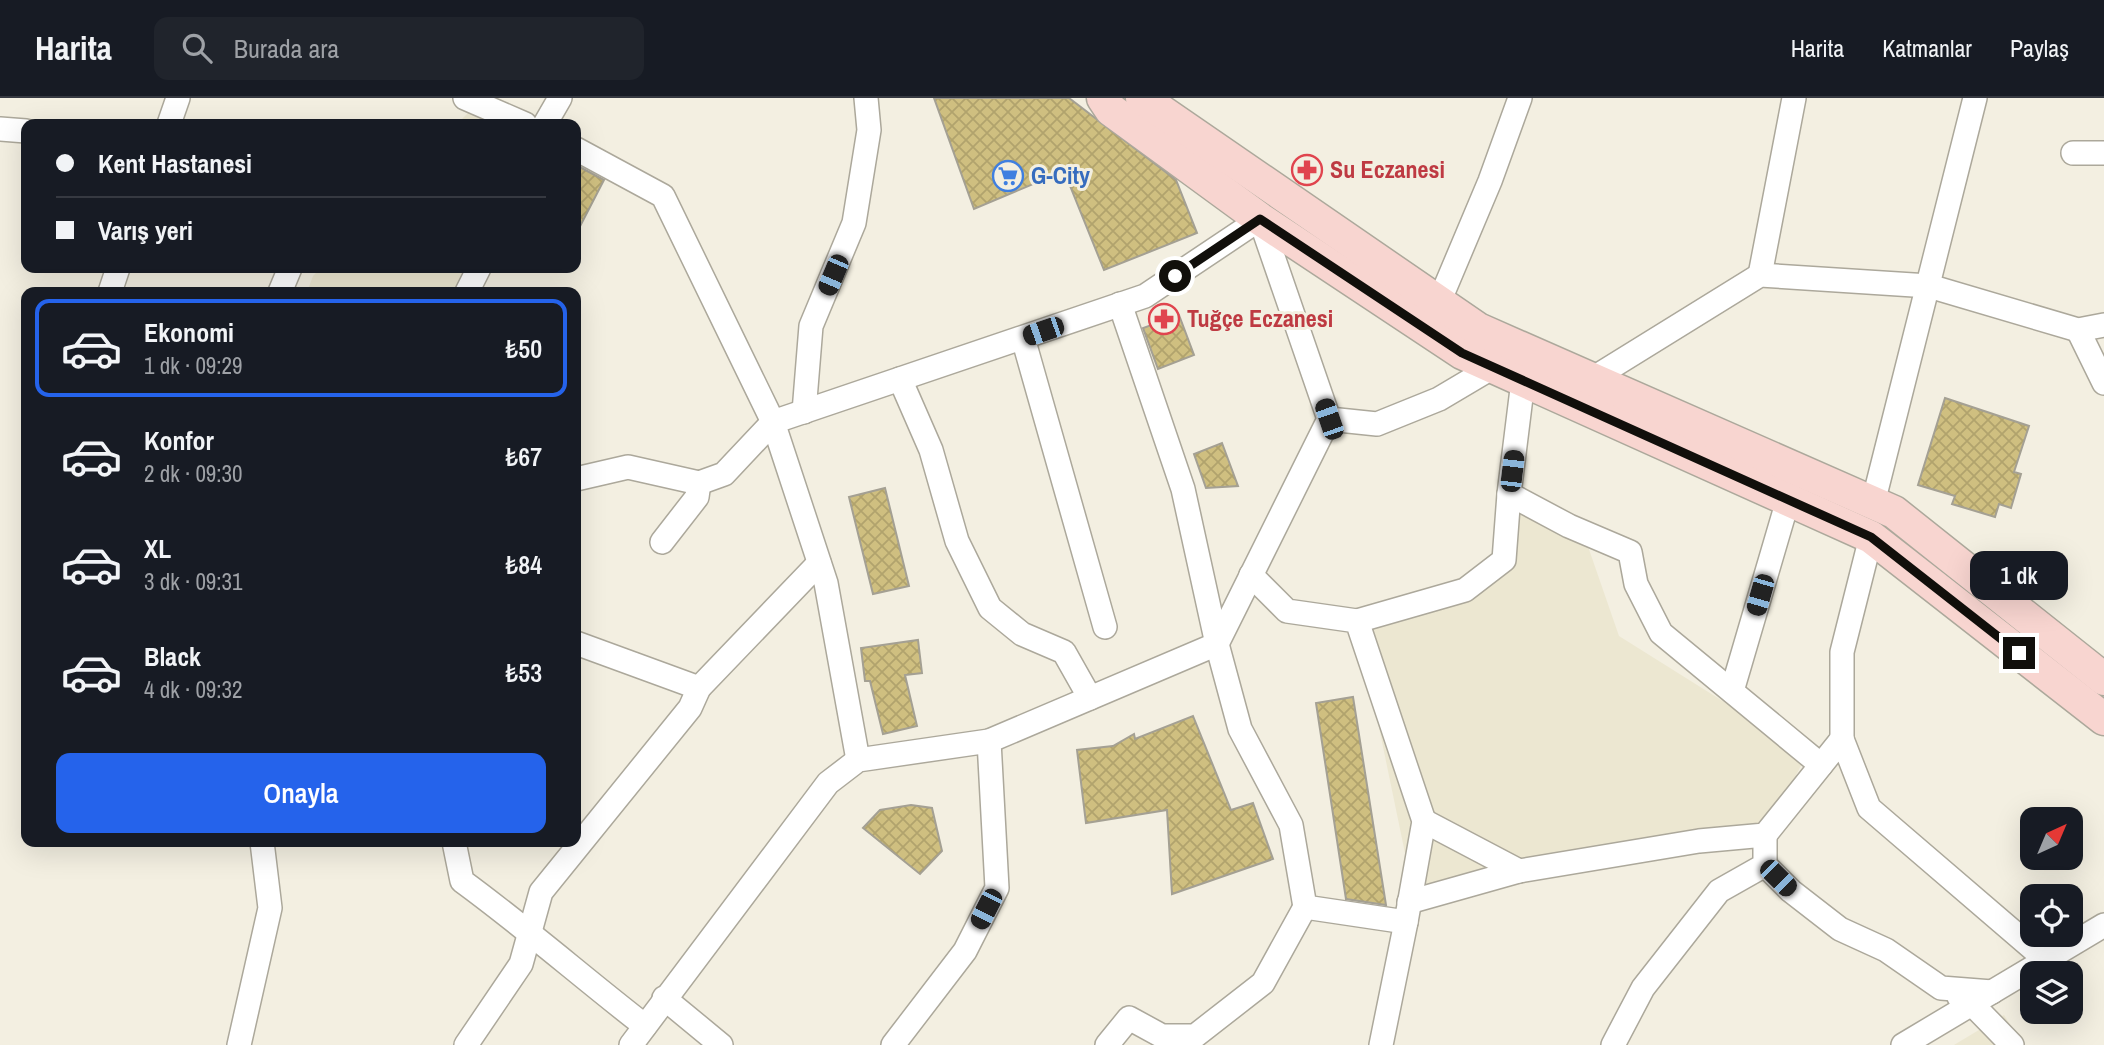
<!DOCTYPE html>
<html lang="tr">
<meta charset="utf-8">
<style>
body{margin:0;font-family:"Archivo Narrow",sans-serif;background:#20242c;color:#f1f3f6;height:100vh;display:flex;flex-direction:column;font-size:26px;white-space:nowrap}
*{box-sizing:border-box;margin:0}
p{font-size:23px;color:#9ea1a6}
.icon{flex:none;width:38px;height:38px;fill:none;stroke:currentColor;stroke-width:2;stroke-linecap:round;stroke-linejoin:round}
.map{position:relative;flex:1;overflow:hidden}
.side{position:absolute;left:21px;top:189px;width:560px;height:560px;display:flex;flex-direction:column;background:#171b24;border-radius:14px;box-shadow:0 7px 28px #0002}
.side>*{flex:none}
.guide{position:absolute;left:21px;top:21px;width:560px;height:154px;border-radius:14px;box-shadow:0 7px 28px #0002;display:grid;align-content:center;height:154px;padding:0 35px;background:#171b24}
.needle{width:46px;rotate:44deg}
.fabs{position:absolute;left:2020px;top:709px;display:grid;gap:14px}
.fabs a{display:grid;place-items:center;width:63px;height:63px;border-radius:14px;background:#171b24;box-shadow:0 7px 28px #0002;font-size:35px}
.end{position:absolute;width:32px;height:32px;margin:-16px;border:9px solid #110f0b;background:#fff;box-shadow:0 0 0 4px #fff}
.from{border-radius:50%}
.bubble{position:absolute;height:49px;border-radius:14px;background:#171b24;box-shadow:0 7px 28px #0002;font-size:23px;font-weight:600;line-height:49px;text-align:center}
.car{position:absolute;width:21px;height:42px;margin:-21px -10px;border-radius:9px;box-shadow:0 0 5px 2px #0007;background:linear-gradient(#222 24%,#8ab4d8 0 40%,#222 0 76%,#8ab4d8 0 86%,#222 0)}
.guide b{display:flex;align-items:center;gap:24px;height:66px;font-size:26px}
.guide b+b{border-top:2px solid #363941}
.guide i{width:18px;height:18px;background:#f1f3f6}
ul{padding:12px 0 0;list-style:none}
li{display:flex;align-items:center;gap:21px;height:98px;margin:0 14px 10px;padding:0 21px;border:4px solid transparent;border-radius:14px}
li div{flex:1}
li b{display:block;font-size:26px}
li em{font-style:normal;font-weight:600}
li.active{border-color:#2563eb}
li>.icon{width:63px;height:63px;stroke-width:1.5}
.primary-button{display:flex;gap:14px;margin-top:auto;padding:14px 35px}
.primary-button a{flex:1;height:80px;border-radius:14px;background:#2563eb;color:#fff;font-size:28px;font-weight:600;line-height:80px;text-align:center}
header{display:flex;align-items:center;gap:42px;box-sizing:border-box;height:98px;padding:0 35px;background:#171b24;border-bottom:2px solid #363941}
header strong{font-size:33px}
nav{display:flex;gap:38px;margin-inline-start:auto;font-size:24px}
.search{width:490px;height:63px;background:#20242c;display:flex;align-items:center;gap:18px;box-sizing:border-box;padding:0 24px;border-radius:14px;color:#9ea1a6;font-size:26px}
.map>svg:first-child{display:block}
</style>
<header>
<strong>Harita</strong>
<div class="search"><svg class="icon" aria-label="search" viewBox="0 0 24 24"><circle cx="10" cy="10" r="6"/><path d="M15 15l6 6"/></svg>Burada ara</div>
<nav><a>Harita</a><a>Katmanlar</a><a>Paylaş</a></nav>
</header>
<div class="map">
<svg width="2104" height="947" viewBox="0 0 2104 947">
<defs>
<pattern id="building-cross-hatch" width="8" height="8" patternUnits="userSpaceOnUse" patternTransform="scale(1.75)"><rect width="8" height="8" fill="#cfbf80"/><path d="M0 0l8 8M0 8l8-8" fill="none" stroke="#b1a36d"/></pattern>
</defs>
<rect width="100%" height="100%" fill="#f3efe1"/>
<g fill="#ece7d1">
<polygon points="474,9 522,26 457,26"/>
<polygon points="321,170 478,170 465,194 307,194 313,178"/>
<polygon points="1509,396 1583,434 1619,538 1807,656 1765,737 1412,789 1357,523 1504,463"/>
<polygon points="2004,917 2023,947 1954,947"/>
</g>
<g fill="url(#building-cross-hatch)" stroke="#a4a093" stroke-width="2">
<polygon points="934,0 1069,0 1176,82 1197,135 1104,172 1064,73 974,111"/>
<polygon points="576,67 604,82 576,136"/>
<polygon points="1179,217 1194,257 1158,271 1143,230"/>
<polygon points="1945,300 2029,328 2014,374 2021,376 2011,410 1999,406 1995,419 1952,406 1955,398 1918,387"/>
<polygon points="1222,345 1238,388 1206,390 1194,356"/>
<polygon points="885,390 909,488 873,496 849,399"/>
<polygon points="918,542 922,575 905,577 917,628 883,636 870,583 865,583 861,550"/>
<polygon points="1353,599 1386,807 1346,801 1316,605"/>
<polygon points="1193,618 1231,712 1253,705 1273,761 1172,796 1167,712 1086,725 1077,652 1113,648 1134,636 1135,641"/>
<polygon points="911,707 932,710 942,753 920,776 863,730 880,712"/>
</g>
<g fill="none" stroke-linecap="round" stroke-linejoin="round">
<g stroke="#aca89b" stroke-width="26">
<g id="street">
<polyline points="465,0 525,26"/>
<polyline points="169,26 178,0"/>
<polyline points="545,26 560,0"/>
<polyline points="0,31 26,33"/>
<polyline points="576,51 663,98 773,324 826,485 858,662"/>
<polyline points="2073,55 2104,55"/>
<polyline points="1760,177 1794,0"/>
<polyline points="110,194 118,170"/>
<polyline points="280,194 290,170"/>
<polyline points="467,194 479,170"/>
<polyline points="1439,204 1490,83 1520,0"/>
<polyline points="1120,206 1183,391 1217,546 1240,631 1291,727 1305,809 1406,824 1424,723 1357,523 1287,513 1251,477"/>
<polyline points="2078,232 2104,285"/>
<polyline points="1023,240 1105,529"/>
<polyline points="900,281 931,352 957,443 990,510 1022,536 1064,554 1090,600"/>
<polyline points="1592,281 1760,177 1929,188 2078,232 2104,227"/>
<polyline points="1523,283 1509,396 1569,428 1630,454 1636,486 1661,535 1821,667"/>
<polyline points="804,314 811,228 854,125 869,32 866,0"/>
<polyline points="1329,321 1377,326 1439,301 1493,269"/>
<polyline points="576,381 628,369 699,385 697,399 662,444"/>
<polyline points="1873,405 1975,0"/>
<polyline points="1357,523 1465,492 1504,462 1509,396"/>
<polyline points="576,545 699,590"/>
<polyline points="1732,593 1788,402"/>
<polyline points="1842,641 1842,554 1871,439"/>
<polyline points="1424,723 1519,773 1699,743 1765,737 1842,641 1869,710 2046,862"/>
<path d="M454 744 462 783C525 829 583 880 645 928"/>
<polyline points="1765,767 1791,793 1840,831 1886,852 1941,890 1992,894"/>
<polyline points="1409,804 1519,773"/>
<polyline points="1959,899 1972,906 2012,947"/>
<polyline points="664,900 721,947"/>
<polyline points="239,947 270,810 262,744"/>
<polyline points="466,947 521,866 541,794 690,610 699,590 819,465"/>
<polyline points="631,947 828,685 858,662 989,643 1217,546 1329,321 1260,121 1145,198 773,324 724,376 699,385"/>
<polyline points="893,947 965,853 997,790 989,643"/>
<polyline points="1107,947 1129,920 1162,938 1195,938 1263,885 1305,809"/>
<polyline points="1381,947 1406,824"/>
<polyline points="1613,947 1643,890 1719,793 1765,767 1765,737"/>
<polyline points="1903,947 2104,827"/>
</g>
</g>
<g stroke="#aca89b" stroke-width="35">
<g id="secondary">
<polyline points="1103,0 1111,12 1260,121 1462,255 1871,439 2104,621"/>
<polyline points="1142,0 1478,231 1894,414 2104,581"/>
</g>
</g>
<use href="#street" stroke="#fff" stroke-width="23"/>
<use href="#secondary" stroke="#f8d5d0" stroke-width="32"/>
</g>
<g fill="none" stroke-linecap="round" stroke-linejoin="round">
<polyline stroke="#110f0b" stroke-width="9" points="1175,178 1260,121 1462,255 1871,439 2019,555"/>
</g>
<defs>
<g id="pharmacy-ring" transform="scale(1.575)"><circle r="9.5" fill="#f3efe1" stroke="#e0444e" stroke-width="1.5"/><path d="M-2-6h4v4h4v4h-4v4h-4v-4h-4v-4h4Z" fill="#e0444e"/></g>
<g id="supermarket-ring" transform="scale(1.575)"><circle r="9.5" fill="#f3efe1" stroke="#3f7fe0" stroke-width="1.5"/><path d="M-6-5.5h2.5l.6 2H6L4.5 2H-2.5L-4.4-4H-6ZM-1.5 3.2a1.3 1.3 0 1 0 .1 0ZM3 3.2a1.3 1.3 0 1 0 .1 0Z" fill="#3f7fe0"/></g>
</defs>
<g fill-rule="evenodd">
<use href="#pharmacy-ring" x="1307" y="72"/>
<use href="#supermarket-ring" x="1008" y="78"/>
<use href="#pharmacy-ring" x="1164" y="221"/>
</g>
<g text-anchor="middle" stroke-width="6" stroke-linejoin="round" paint-order="stroke">
<g font-size="24" font-weight="bold" fill="#be3a42" stroke="#f3efe1" text-anchor="start">
<text x="1330" y="80">Su Eczanesi</text>
<text x="1187" y="229">Tuğçe Eczanesi</text>
</g>
<g font-size="24" font-weight="bold" fill="#366cbe" stroke="#f3efe1" text-anchor="start">
<text x="1031" y="86">G-City</text>
</g>
</g>
</svg>
<div class="fabs">
<a><svg class="needle" viewBox="-14 -14 28 28"><path d="M0-13l5 13h-10z" fill="#e53935"/><path d="M0 13l5-13h-10z" fill="#9ea1a6"/></svg></a>
<a><svg class="icon" aria-label="locate" viewBox="0 0 24 24"><circle cx="12" cy="12" r="6"/><path d="M12 2v4M12 18v4M2 12h4M18 12h4"/></svg></a>
<a><svg class="icon" aria-label="layers" viewBox="0 0 24 24"><path d="M12 4l9 5-9 5-9-5zM3 14l9 5 9-5"/></svg></a>
</div>
<i class="end from" style="left:1175px;top:178px"></i>
<i class="end" style="left:2019px;top:555px"></i>
<div class="bubble" style="left:1970px;top:453px;width:98px">1 dk</div>
<i class="car" style="left:833px;top:177px;rotate:203deg"></i>
<i class="car" style="left:1043px;top:233px;rotate:251deg"></i>
<i class="car" style="left:1329px;top:321px;rotate:341deg"></i>
<i class="car" style="left:1512px;top:373px;rotate:7deg"></i>
<i class="car" style="left:1760px;top:497px;rotate:196deg"></i>
<i class="car" style="left:1778px;top:780px;rotate:135deg"></i>
<i class="car" style="left:986px;top:811px;rotate:207deg"></i>
<div class="guide">
<b><i class="from"></i>Kent Hastanesi</b>
<b><i></i>Varış yeri</b>
</div>
<section class="side">
<ul>
<li class="active"><svg class="icon" aria-label="car" viewBox="0 0 24 24"><path d="M5 17H2v-5l4-1 3-4h7l3 4 3 1v5h-3M9 17h6M6 11h13"/><circle cx="7" cy="17" r="2"/><circle cx="17" cy="17" r="2"/></svg><div><b>Ekonomi</b><p>1 dk · 09:29</p></div><em>₺50</em></li>
<li><svg class="icon" aria-label="car" viewBox="0 0 24 24"><path d="M5 17H2v-5l4-1 3-4h7l3 4 3 1v5h-3M9 17h6M6 11h13"/><circle cx="7" cy="17" r="2"/><circle cx="17" cy="17" r="2"/></svg><div><b>Konfor</b><p>2 dk · 09:30</p></div><em>₺67</em></li>
<li><svg class="icon" aria-label="car" viewBox="0 0 24 24"><path d="M5 17H2v-5l4-1 3-4h7l3 4 3 1v5h-3M9 17h6M6 11h13"/><circle cx="7" cy="17" r="2"/><circle cx="17" cy="17" r="2"/></svg><div><b>XL</b><p>3 dk · 09:31</p></div><em>₺84</em></li>
<li><svg class="icon" aria-label="car" viewBox="0 0 24 24"><path d="M5 17H2v-5l4-1 3-4h7l3 4 3 1v5h-3M9 17h6M6 11h13"/><circle cx="7" cy="17" r="2"/><circle cx="17" cy="17" r="2"/></svg><div><b>Black</b><p>4 dk · 09:32</p></div><em>₺53</em></li>
</ul>
<div class="primary-button"><a>Onayla</a></div>
</section>
</div>
